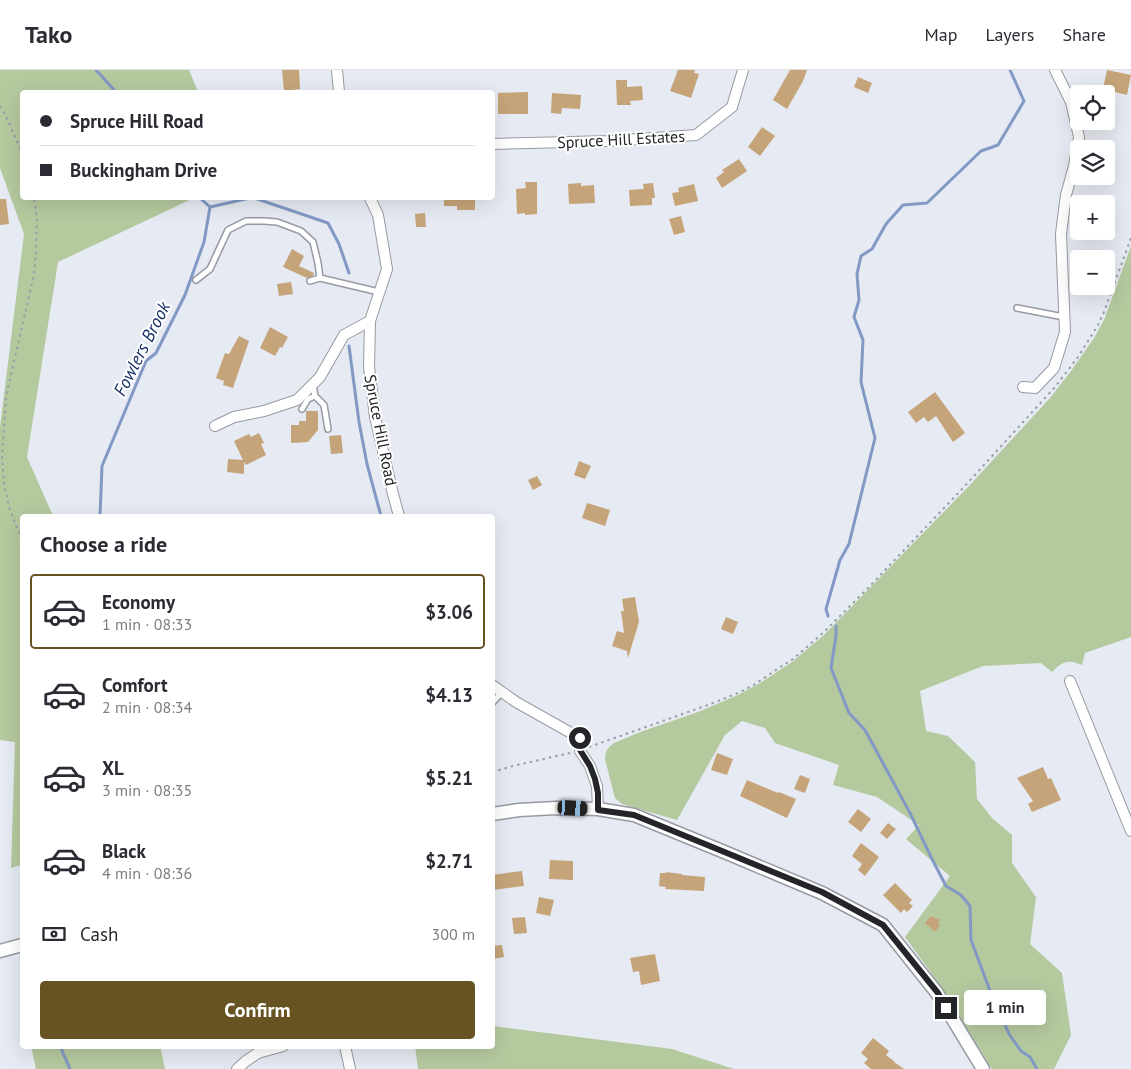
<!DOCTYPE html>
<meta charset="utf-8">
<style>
body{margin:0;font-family:"PT Sans",sans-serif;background:#f7f7f7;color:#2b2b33;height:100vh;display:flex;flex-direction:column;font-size:19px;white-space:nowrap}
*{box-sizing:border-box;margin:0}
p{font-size:16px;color:#7c7c81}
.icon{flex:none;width:28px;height:28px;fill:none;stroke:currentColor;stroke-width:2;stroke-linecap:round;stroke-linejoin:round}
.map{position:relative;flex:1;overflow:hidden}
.drawer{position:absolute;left:20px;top:444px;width:475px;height:535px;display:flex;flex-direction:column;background:#fff;border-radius:5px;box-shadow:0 5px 20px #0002}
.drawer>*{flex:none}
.hud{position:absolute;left:20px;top:20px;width:475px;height:110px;border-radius:5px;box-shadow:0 5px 20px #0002;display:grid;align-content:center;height:110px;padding:0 20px;background:#fff}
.controls{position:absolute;left:1070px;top:15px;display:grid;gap:10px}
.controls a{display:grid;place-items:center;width:45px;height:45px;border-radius:5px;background:#fff;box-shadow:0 5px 20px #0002;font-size:25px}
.end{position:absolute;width:22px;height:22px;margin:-11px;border:6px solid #242528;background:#fff;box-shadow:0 0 0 2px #fff}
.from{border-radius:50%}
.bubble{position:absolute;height:35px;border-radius:5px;background:#fff;box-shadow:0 5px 20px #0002;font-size:16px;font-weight:700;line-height:35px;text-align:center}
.car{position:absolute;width:15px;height:30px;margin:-15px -8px;border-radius:6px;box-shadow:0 0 4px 1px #0007;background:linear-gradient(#222 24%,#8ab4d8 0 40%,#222 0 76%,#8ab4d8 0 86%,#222 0)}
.hud b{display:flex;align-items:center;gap:18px;height:48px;font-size:19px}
.hud b+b{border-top:1px solid #e1e1e2}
.hud i{width:12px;height:12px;background:#2b2b33}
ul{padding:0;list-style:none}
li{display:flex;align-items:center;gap:15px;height:75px;margin:0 10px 8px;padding:0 10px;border:2px solid transparent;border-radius:5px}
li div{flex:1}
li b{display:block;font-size:19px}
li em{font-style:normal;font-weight:700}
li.on{border-color:#665321}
li>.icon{width:45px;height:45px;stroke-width:1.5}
h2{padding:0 20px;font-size:22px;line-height:60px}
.pay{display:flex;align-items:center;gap:12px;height:55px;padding:0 20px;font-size:19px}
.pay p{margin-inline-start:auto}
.button{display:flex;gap:10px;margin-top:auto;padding:10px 20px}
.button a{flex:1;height:58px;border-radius:5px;background:#665321;color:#fff;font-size:20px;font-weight:700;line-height:58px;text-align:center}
header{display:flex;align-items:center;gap:30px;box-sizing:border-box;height:70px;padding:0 25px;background:#fff;border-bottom:1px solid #e1e1e2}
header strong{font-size:24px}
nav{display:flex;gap:28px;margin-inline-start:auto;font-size:18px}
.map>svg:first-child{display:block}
</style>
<header>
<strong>Tako</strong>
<nav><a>Map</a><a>Layers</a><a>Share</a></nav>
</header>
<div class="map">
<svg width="1131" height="999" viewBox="0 0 1131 999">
<rect width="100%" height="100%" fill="#e6eaf2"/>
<g fill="#b5c99f">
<polygon points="0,0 189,0 198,22 22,22 22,128 194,128 58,192 27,387 53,446 22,446 22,795 11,798 15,672 0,670 0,357 24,164 0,98"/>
<path d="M1131 176V567L1085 583 1082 595C1069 589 1062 591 1052 602L1041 593 983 596 920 621 926 661 948 666 975 692 977 729 992 748 1012 765V793L1036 827 1030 874 1062 903 1071 965 1054 999H992L945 922 905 867 950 806 906 769 919 755 877 727 833 715 839 695 775 673 765 658 742 651 725 665 677 750 622 734 615 728 605 689 606 682 609 677 614 673 643 661 698 642 738 625 760 613 792 592 824 565 968 417 1050 328 1071 301 1094 268 1104 250Z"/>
<polygon points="493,956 672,979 734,999 418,999 415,976 492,976"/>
<polygon points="31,976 160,976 165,999 36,999"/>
</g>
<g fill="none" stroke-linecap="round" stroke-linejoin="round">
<g stroke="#8199c4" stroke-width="3">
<polyline points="96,0 116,22"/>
<polyline points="200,128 210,137"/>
<polyline points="254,128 328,153 339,174 349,203"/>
<polyline points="210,137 250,128"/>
<polyline points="349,276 359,352 367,394 381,446"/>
<polyline points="100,446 102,396 146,291 156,283 185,225 204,172 210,137"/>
<polyline points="828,546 826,539 840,490 849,474 875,368 861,312 863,270 854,247 859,230 857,204 861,186 872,179 886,154 903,135 927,133 981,81 998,75 1024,31 1010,0"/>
<polyline points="836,556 836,566 831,598 849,643 865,660 910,743 933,791 946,816 961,825 970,836 971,870 989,918 1009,964 1021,981 1030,987 1037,999"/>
<polyline points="60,976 70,999"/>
</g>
</g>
<g fill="#c5a479">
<polygon points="282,0 299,0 300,19 284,21"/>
<polygon points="678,0 695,0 694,3 699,4 691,28 670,21"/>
<polygon points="790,0 807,0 803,11 787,39 773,30"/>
<polygon points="1107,0 1131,5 1127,25 1103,19"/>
<polygon points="858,7 872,13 868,23 854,17"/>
<polygon points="616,10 627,10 627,17 642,16 643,30 630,31 631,35 617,35"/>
<polygon points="528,22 528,44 498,44 498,23"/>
<polygon points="552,23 581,25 580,39 562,38 561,44 551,43"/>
<polygon points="762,57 775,66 760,86 748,77"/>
<polygon points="739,89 747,101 722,118 716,108 724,102 722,100"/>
<polygon points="525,112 537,112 537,144 525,145 525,143 517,144 516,119 526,118"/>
<polygon points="581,113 581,116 594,115 595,133 569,134 568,114"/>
<polygon points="653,113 655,128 652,128 652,135 630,136 629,120 644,119 643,114"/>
<polygon points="694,114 698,131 675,136 672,123 679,122 678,118"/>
<polygon points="444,128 475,128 475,140 457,140 457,136 444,136"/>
<polygon points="0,129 6,129 9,154 0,155"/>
<polygon points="425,143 426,157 416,157 415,144"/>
<polygon points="681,146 685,162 674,165 669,149"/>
<polygon points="292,179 304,186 299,196 314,203 313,206 307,208 283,197"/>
<polygon points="291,212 293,224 279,226 277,214"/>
<polygon points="270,257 288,267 282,278 280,277 275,286 260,278"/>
<polygon points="239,266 249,271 233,318 223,315 224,311 216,308 225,283 229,284"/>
<polygon points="935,322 965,363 953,372 936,346 928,352 924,347 916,353 908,342"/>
<polygon points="306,341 318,341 318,360 308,372 291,373 291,355 299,355 299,351 306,351"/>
<polygon points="259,363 264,373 261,374 266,385 246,395 244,392 244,404 227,402 228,389 243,390 234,371 249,364 251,367"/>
<polygon points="341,365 343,383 331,384 329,366"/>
<polygon points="579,391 591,396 585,409 574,405"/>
<polygon points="537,406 542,415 533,420 528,410"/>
<polygon points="587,433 610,440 605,456 582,448"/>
<polygon points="635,527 639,552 628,588 627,581 612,576 617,561 624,563 621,541 624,541 622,529"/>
<polygon points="726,547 738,552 733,564 721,559"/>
<polygon points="717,683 733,689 727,705 711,700"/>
<polygon points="1043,697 1048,709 1051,708 1061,730 1032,742 1028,734 1033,731 1017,708"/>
<polygon points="800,705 810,709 805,723 794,719"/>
<polygon points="747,710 778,723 779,722 796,729 787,748 740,726"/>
<polygon points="858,739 871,749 861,762 848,752"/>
<polygon points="888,753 896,759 887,769 880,763"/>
<polygon points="861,773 879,787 865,806 858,800 862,794 852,786"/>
<polygon points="550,790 573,791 573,810 549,809"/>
<polygon points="522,801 524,816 492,820 492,805"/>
<polygon points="666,802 682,804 682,805 705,807 704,821 665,819 666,817 659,816 660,803 666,803"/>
<polygon points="895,813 912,830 909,833 913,836 907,842 904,839 901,843 883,825"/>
<polygon points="539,827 554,830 550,846 536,843"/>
<polygon points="931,846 940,850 938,853 940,855 935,862 925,853"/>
<polygon points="525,847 527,863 514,864 512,848"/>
<polygon points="502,875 504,887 492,889 492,876"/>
<polygon points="655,884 660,911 641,915 639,901 633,902 630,888"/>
<polygon points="873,968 889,981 886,985 895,992 894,992 904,999 871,999 864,993 868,989 861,983"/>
</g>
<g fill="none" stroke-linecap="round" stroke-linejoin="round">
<g stroke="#979aa2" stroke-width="8">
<g id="service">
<polyline points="196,210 210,199 228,160 246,151 264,151 277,152 301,161 313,172 318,193 320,208"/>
<polyline points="310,211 320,208 379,222"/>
<polyline points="1017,238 1064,247"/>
<polyline points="313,315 315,326 324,335 328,359"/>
<polyline points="302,339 308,329 315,326"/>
<polyline points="492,633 502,622"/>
</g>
</g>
<g stroke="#979aa2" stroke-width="12">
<g id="minor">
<polyline points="337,0 339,22"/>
<polyline points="492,74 611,71 696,65 732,37 743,0"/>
<polyline points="370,128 378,145 387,199 370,251 369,297 375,347 393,424 399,446"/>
<polyline points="1023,317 1035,318 1054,298 1065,262 1061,164 1066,125 1074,96 1079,67 1071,32 1055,0"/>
<polyline points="215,356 234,347 264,341 297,330 320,307 344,265 370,251"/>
<polyline points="1070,611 1131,761"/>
<polyline points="492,615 516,632 580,668 580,681 590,696 597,716 598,739"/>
<polyline points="345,976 350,999"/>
<polyline points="237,999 246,991 258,983 283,976"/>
</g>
</g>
<g stroke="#979aa2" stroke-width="15">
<g id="tertiary">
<polyline points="492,744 519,740 556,738 598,739 634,745 722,781 822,823 883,855 937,923 983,999"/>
<polyline points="0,881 22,875"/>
</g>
</g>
<g stroke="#9a9da3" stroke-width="2" stroke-dasharray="2.5 4" stroke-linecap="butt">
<polyline points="0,36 6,46 22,83"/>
<polyline points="22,470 10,440 4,414 2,387 6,326 34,205 36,181 37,148 34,128"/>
<polyline points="589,677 708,635 738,623 752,616 779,598 793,589 824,562 869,517 963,418 1055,317 1078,287 1098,255 1104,242 1131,168"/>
<polyline points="492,702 513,696 570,683"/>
</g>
<use href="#service" stroke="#fff" stroke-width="5"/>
<use href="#minor" stroke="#fff" stroke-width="10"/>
<use href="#tertiary" stroke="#fff" stroke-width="12"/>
</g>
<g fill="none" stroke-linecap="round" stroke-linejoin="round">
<polyline stroke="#242528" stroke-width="6" points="580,668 580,680 590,696 595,709 598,723 598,740 634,745 722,781 822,822 883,855 938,923 946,938"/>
</g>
<g text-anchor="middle" stroke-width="4" stroke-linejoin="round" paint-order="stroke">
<g font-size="16" fill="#242528" stroke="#fff">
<text transform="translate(621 69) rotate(-3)" y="6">Spruce Hill Estates</text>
<text transform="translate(381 360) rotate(79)" y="6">Spruce Hill Road</text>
</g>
<g font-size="18" font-style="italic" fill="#162f65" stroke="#fff">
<text transform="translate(142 279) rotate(-63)" y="6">Fowlers Brook</text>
</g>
</g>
</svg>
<div class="controls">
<a><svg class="icon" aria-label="locate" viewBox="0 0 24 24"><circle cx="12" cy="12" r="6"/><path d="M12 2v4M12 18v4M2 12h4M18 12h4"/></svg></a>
<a><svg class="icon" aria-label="layers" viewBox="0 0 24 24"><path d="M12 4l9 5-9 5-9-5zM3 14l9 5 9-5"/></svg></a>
<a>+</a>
<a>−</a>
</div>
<i class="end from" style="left:580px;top:668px"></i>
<i class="end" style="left:946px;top:938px"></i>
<div class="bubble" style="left:964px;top:920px;width:82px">1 min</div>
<i class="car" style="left:573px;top:738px;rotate:93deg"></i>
<div class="hud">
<b><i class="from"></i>Spruce Hill Road</b>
<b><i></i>Buckingham Drive</b>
</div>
<section class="drawer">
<h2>Choose a ride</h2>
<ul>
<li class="on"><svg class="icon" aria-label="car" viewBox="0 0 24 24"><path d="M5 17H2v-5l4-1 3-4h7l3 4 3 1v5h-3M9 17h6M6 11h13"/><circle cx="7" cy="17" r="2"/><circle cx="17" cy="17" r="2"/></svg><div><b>Economy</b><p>1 min · 08:33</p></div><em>$3.06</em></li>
<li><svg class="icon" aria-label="car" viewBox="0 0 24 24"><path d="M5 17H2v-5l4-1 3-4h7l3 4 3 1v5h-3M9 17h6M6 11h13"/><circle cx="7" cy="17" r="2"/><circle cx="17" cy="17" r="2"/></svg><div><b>Comfort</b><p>2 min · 08:34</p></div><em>$4.13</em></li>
<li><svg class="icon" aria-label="car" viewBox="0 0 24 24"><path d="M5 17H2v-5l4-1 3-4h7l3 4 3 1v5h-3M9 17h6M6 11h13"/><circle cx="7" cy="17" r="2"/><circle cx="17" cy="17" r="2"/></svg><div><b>XL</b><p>3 min · 08:35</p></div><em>$5.21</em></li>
<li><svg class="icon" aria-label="car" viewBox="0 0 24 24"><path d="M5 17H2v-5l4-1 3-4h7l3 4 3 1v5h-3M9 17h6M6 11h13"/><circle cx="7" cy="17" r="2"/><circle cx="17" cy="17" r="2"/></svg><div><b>Black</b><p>4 min · 08:36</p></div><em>$2.71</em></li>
</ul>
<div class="pay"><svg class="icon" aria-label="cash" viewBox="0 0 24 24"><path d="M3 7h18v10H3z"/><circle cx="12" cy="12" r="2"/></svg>Cash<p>300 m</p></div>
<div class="button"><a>Confirm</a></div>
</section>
</div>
